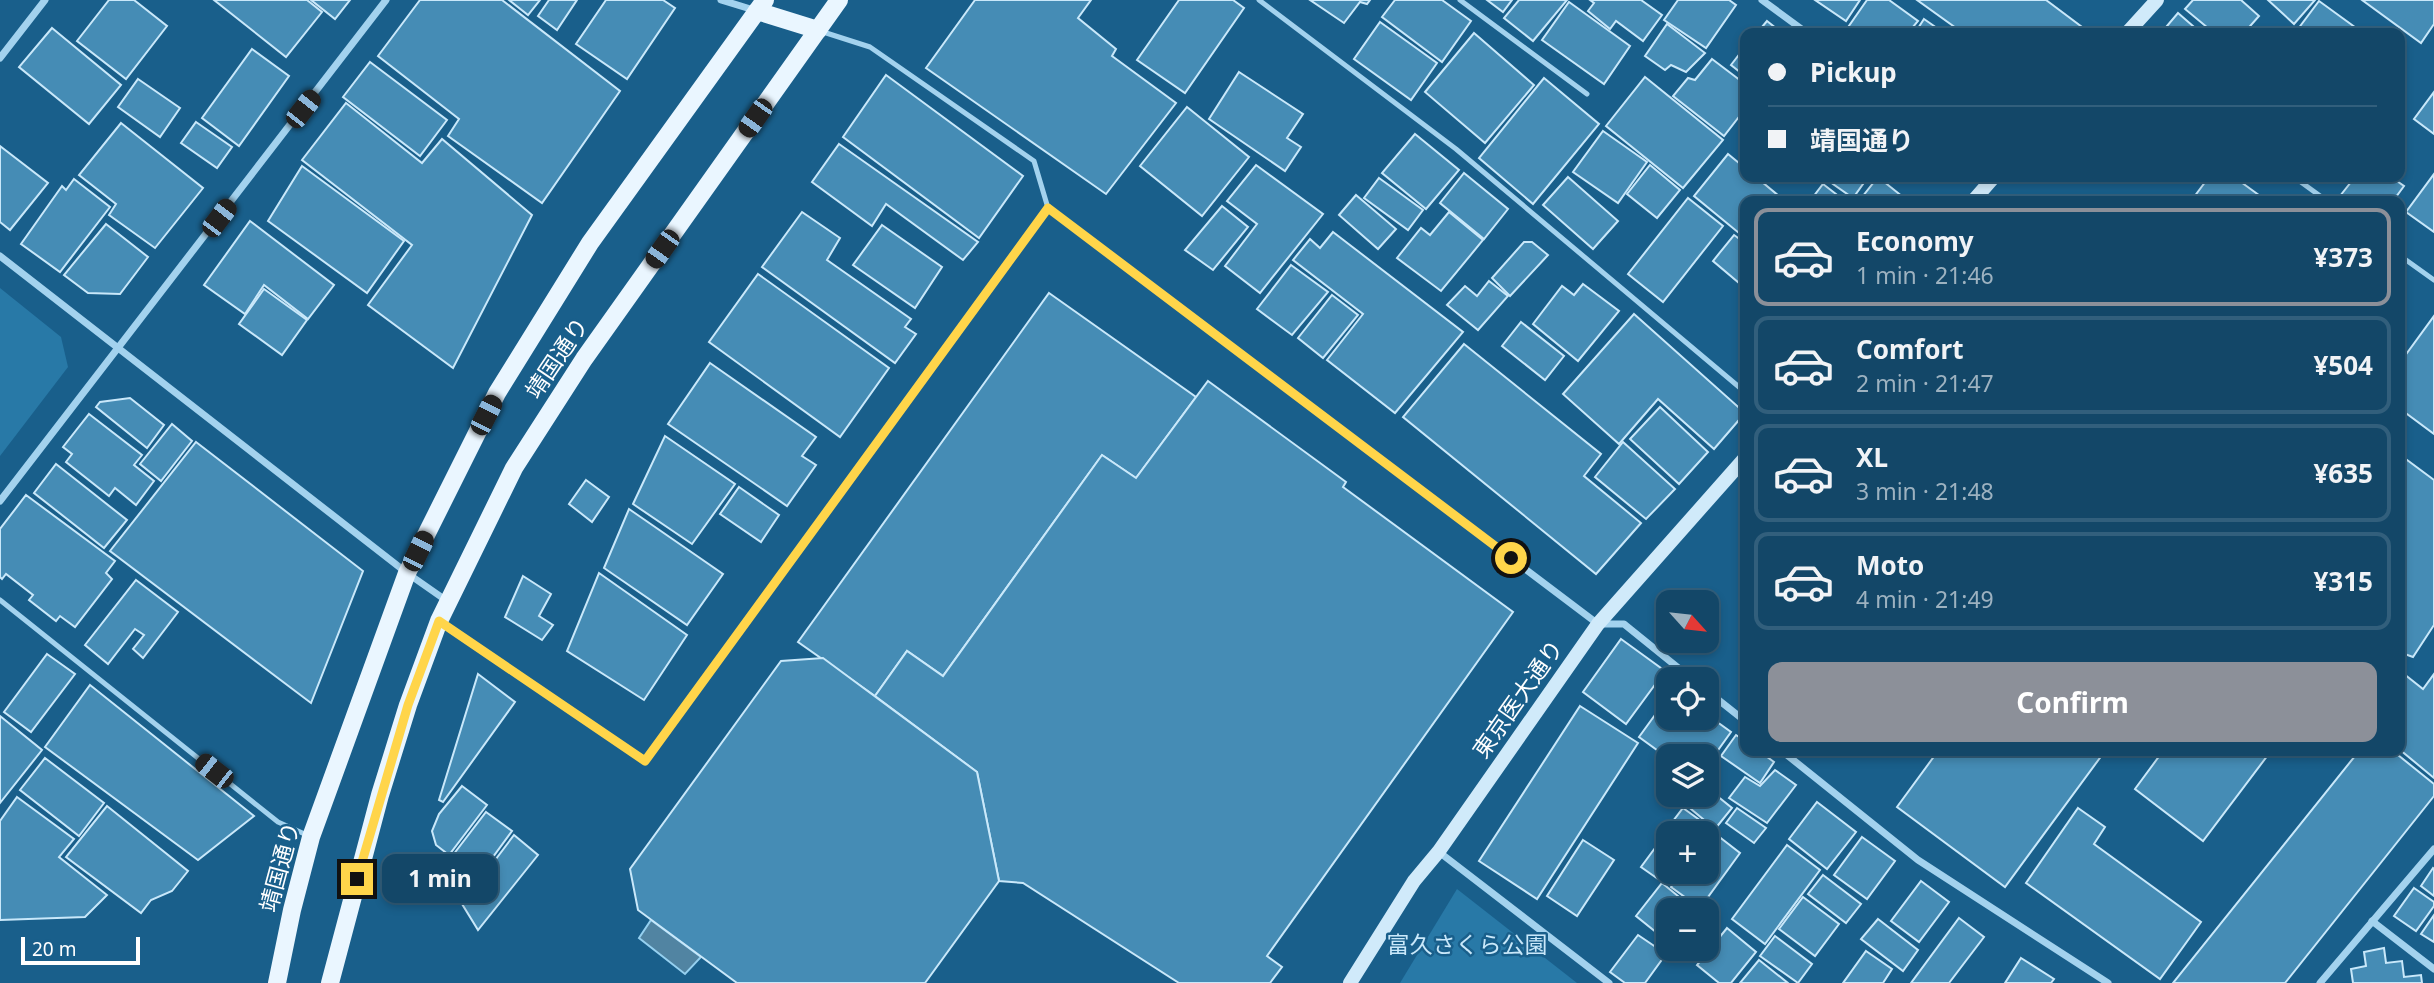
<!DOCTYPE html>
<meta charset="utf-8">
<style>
body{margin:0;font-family:"Noto Sans","Noto Sans JP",sans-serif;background:#1c4e6e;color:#f1f3f6;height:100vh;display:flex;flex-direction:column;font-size:26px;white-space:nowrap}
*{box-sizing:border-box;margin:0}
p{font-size:23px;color:#9db2c0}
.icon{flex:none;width:38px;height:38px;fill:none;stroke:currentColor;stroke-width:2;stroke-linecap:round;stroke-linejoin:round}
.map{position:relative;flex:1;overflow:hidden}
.panel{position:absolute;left:1740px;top:196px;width:665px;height:560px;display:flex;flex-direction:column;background:#134768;border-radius:14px;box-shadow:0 4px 10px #0003,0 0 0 2px #325f7c}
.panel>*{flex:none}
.guide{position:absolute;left:1740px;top:28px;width:665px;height:154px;border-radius:14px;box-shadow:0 4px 10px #0003,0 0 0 2px #325f7c;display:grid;align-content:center;height:154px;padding:0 28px;background:#134768}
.needle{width:46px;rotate:117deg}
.fabs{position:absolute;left:1656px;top:590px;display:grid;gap:14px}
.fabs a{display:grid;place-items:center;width:63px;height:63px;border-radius:14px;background:#134768;box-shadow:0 4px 10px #0003,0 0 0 2px #325f7c;font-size:35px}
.scale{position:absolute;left:21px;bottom:18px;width:119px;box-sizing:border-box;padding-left:7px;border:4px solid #fff;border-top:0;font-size:19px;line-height:24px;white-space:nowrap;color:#fff;-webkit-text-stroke:5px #195f8b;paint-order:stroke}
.end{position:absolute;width:32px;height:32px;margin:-16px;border:9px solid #ffd54a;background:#111;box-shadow:0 0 0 4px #111}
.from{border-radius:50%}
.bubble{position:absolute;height:49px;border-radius:14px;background:#134768;box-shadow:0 4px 10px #0003,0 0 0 2px #325f7c;font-size:23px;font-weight:700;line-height:49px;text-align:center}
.car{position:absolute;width:21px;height:42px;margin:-21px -10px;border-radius:9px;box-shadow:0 0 5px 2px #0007;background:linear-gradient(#222 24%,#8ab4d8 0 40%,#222 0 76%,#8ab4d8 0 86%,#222 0)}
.guide b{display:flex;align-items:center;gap:24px;height:66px;font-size:26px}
.guide b+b{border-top:2px solid #325f7c}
.guide i{width:18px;height:18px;background:#f1f3f6}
ul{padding:12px 0 0;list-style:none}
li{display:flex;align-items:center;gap:21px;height:98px;margin:0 14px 10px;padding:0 14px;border:4px solid #325f7c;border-radius:14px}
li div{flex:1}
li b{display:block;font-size:26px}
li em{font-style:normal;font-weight:700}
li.active{border-color:#8c9099}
li>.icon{width:63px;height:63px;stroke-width:1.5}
.cta{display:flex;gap:14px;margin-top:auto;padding:14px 28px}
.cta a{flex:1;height:80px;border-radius:14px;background:#8c9099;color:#fff;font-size:28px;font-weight:700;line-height:80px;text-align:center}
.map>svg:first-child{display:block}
</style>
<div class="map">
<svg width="2434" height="983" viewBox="0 0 2434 983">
<rect width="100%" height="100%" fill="#195f8b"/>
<g fill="#2879a7">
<polygon points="0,288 61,337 68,367 0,456"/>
<polygon points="1457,889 1577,983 1400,983"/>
</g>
<polygon fill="#5184a2" stroke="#95d0f0" stroke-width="2" points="651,920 701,957 685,974 639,938"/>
<g fill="#458cb5" stroke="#c9e8fa" stroke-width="2">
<polygon points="109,0 134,0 167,26 126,79 77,41"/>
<polygon points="214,0 307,0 322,12 286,57"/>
<polygon points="311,0 350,0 335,19"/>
<polygon points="420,0 502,0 620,91 542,203 448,136 459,119 378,56"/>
<polygon points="509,0 540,0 528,15"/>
<polygon points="549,0 577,0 557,30 538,16"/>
<polygon points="606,0 663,0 675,8 627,79 576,44"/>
<polygon points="975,0 1091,0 1078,18 1116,49 1112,56 1176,103 1106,194 926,68"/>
<polygon points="1179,0 1233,0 1244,8 1185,93 1137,60"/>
<polygon points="1310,0 1370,0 1367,4 1360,2 1344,23"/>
<polygon points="1395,0 1442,0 1471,21 1442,62 1382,17"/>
<polygon points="1487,0 1512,0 1503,12"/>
<polygon points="1519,0 1567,0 1533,41 1504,18"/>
<polygon points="1590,0 1641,0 1662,15 1643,41 1616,21 1610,29 1588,11 1594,3"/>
<polygon points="1678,0 1729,0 1736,5 1706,48 1664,20"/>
<polygon points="1815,0 1860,0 1846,21"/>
<polygon points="1867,0 1889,0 1918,21 1908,33 1844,33"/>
<polygon points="1917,0 2046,0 2082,27 2078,33 1963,33"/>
<polygon points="2193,0 2241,0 2259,16 2244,33 2214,33 2185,9"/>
<polygon points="2268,0 2315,0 2294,24"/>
<polygon points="2362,0 2434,0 2434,24 2421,43"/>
<polygon points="2319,1 2363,33 2295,33"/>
<polygon points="1569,2 1630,46 1604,84 1542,40"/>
<polygon points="2178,13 2201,33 2161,33"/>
<polygon points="1924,19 1944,33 1915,33"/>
<polygon points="1767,21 1782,33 1757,33"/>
<polygon points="1380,22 1437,63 1411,100 1354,59"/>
<polygon points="1667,24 1705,53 1686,72 1671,65 1665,70 1645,56"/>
<polygon points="52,28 121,85 89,124 19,67"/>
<polygon points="1474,33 1534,85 1485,143 1425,92"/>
<polygon points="1745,47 1745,76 1731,65"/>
<polygon points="252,49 289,76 239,146 202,118"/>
<polygon points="1712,59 1745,84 1745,109 1724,136 1673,96 1688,78 1695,80"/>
<polygon points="370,62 447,120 420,156 343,97"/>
<polygon points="1239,72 1303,114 1287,138 1301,147 1285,171 1209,119"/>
<polygon points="886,75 1023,176 979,238 843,137"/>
<polygon points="1645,77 1723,140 1683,188 1606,126"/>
<polygon points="1544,78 1599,124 1533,204 1479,158"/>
<polygon points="138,79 180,108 160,137 118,107"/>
<polygon points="2434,92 2434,134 2414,119"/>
<polygon points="346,103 422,163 442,139 532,215 453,368 368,305 412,245 302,160"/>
<polygon points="1187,107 1249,157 1202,216 1140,166"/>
<polygon points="196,122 232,147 217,168 181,143"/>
<polygon points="121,123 203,188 155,248 109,215 116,204 79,175"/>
<polygon points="1603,131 1647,162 1618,203 1573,172"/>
<polygon points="1415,134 1459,170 1426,209 1382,173"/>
<polygon points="839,144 978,242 963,260 886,204 872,226 812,182"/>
<polygon points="0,146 48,183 10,230 0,222"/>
<polygon points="1728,154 1745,168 1745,177 1756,177 1785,201 1745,201 1745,238 1694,196"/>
<polygon points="1256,165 1323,214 1260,293 1225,266 1257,224 1227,201"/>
<polygon points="1650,165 1680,190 1657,218 1627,194"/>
<polygon points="302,166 404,241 367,293 268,221"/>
<polygon points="1464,173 1508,209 1484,239 1440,203"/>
<polygon points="2434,174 2434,232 2406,212"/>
<polygon points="1568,177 1618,221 1593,249 1543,205"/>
<polygon points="1823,177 1868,177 1853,198"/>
<polygon points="1878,177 1908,201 1859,201"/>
<polygon points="2209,177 2234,177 2267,201 2191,201"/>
<polygon points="2355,177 2391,177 2404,186 2393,201 2347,201 2340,196"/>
<polygon points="1379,178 1423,210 1408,230 1364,198"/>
<polygon points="74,179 110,207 60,272 21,244 62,186 66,190"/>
<polygon points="1823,184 1845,201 1810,201"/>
<polygon points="1356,195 1396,229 1378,249 1339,215"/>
<polygon points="1688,198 1723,226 1663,302 1628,274"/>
<polygon points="1222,206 1248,227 1213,270 1185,250"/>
<polygon points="802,212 840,238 827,260 911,319 905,327 916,334 895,363 762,267"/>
<polygon points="1449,212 1483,240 1441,291 1397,258 1421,228 1430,235"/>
<polygon points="250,221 334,285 308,319 264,285 245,314 204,285"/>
<polygon points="106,224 148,257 120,294 88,293 64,275"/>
<polygon points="882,225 942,267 915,308 853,265"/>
<polygon points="1333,232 1463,332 1395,413 1327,360 1363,314 1293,260 1310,239 1320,248"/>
<polygon points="1734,235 1745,243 1745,288 1713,261"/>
<polygon points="1524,242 1532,242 1548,255 1510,296 1492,278"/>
<polygon points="1291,265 1328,292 1292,335 1257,309"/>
<polygon points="758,274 889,368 840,437 709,342"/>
<polygon points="1489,281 1508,296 1478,330 1447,305 1465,286 1477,296"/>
<polygon points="1583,284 1619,311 1578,361 1533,324 1562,286 1574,295"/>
<polygon points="264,289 307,320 282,355 239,324"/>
<polygon points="1049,293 1196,397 1136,478 1102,455 943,676 907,651 875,696 798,642"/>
<polygon points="1332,295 1358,315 1323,358 1298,338"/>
<polygon points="1634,314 1745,413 1714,449 1658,399 1619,444 1563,394"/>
<polygon points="2434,316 2434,434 2399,408 2399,364"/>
<polygon points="1521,322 1564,356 1545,380 1502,346"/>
<polygon points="1464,344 1601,454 1584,476 1641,523 1596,574 1403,417"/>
<polygon points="710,363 816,437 802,456 816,465 787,506 668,424"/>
<polygon points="1208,381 1346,482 1343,487 1513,612 1267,956 1282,967 1270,983 1179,983 1023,883 999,881 977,772 875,696 907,651 943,676 1102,455 1136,478"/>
<polygon points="130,398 164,425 147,448 96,407 100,402"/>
<polygon points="1660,407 1708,452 1679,484 1630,439"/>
<polygon points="89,414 142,455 134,465 154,481 136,505 115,488 109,496 66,462 72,454 63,447"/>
<polygon points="172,424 192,441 161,481 140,464"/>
<polygon points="665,436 735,484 692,544 633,504"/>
<polygon points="196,442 363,571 311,703 110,551"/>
<polygon points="1623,442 1675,489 1646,519 1595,477"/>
<polygon points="2399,454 2434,480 2434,625 2413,657 2399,652"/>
<polygon points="56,464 127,520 104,548 34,493"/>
<polygon points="586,480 609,497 592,522 569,504"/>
<polygon points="739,487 779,515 761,542 720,514"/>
<polygon points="26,495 115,561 106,573 112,579 75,627 60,616 56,621 29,600 33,595 6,574 2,579 0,577 0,529"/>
<polygon points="629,509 723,574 687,625 604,568"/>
<polygon points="599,573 687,635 644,700 567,651"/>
<polygon points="523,576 551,594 539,616 553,625 542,640 505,617"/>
<polygon points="136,580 178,612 143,658 133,649 144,635 135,629 108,664 85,645"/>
<polygon points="1621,639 1665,671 1626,724 1583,692"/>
<polygon points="47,654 75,674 31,732 4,712"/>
<polygon points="823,658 977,772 999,881 925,983 737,983 638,910 630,869 781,661"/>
<polygon points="2399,670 2423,689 2434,674 2434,778 2399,749"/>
<polygon points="478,674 515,702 443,802 439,800"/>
<polygon points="90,685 254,816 198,860 45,747"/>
<polygon points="1668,697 1668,718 1706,718 1706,714 1731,732 1706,767 1706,756 1668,756 1668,758 1639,737"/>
<polygon points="1580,706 1638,743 1537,899 1479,861"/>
<polygon points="0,716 42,750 0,803"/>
<polygon points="1736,735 1745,741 1745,751 1759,751 1774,762 1760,783 1721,756"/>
<polygon points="1938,751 2105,751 2005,887 1897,807"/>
<polygon points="2163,751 2271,751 2203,841 2135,789"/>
<polygon points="2359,751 2393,751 2434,784 2434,796 2285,983 2173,983"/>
<polygon points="45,758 104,803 79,836 20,790"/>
<polygon points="1775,770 1796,785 1767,823 1729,798 1745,777 1760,786"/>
<polygon points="462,786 487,805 449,855 436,845 432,831 439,814"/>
<polygon points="1706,787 1732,808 1715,829 1685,804 1692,794 1706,794"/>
<polygon points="17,797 74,839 59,857 107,895 85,917 0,920 0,821"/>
<polygon points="1817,802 1856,832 1827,869 1789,839"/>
<polygon points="107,806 188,871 172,891 151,900 141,913 66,857"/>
<polygon points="1683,808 1701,821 1692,833 1668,833 1668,851 1657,842"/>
<polygon points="1737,808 1766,828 1754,843 1726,823"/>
<polygon points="2078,808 2105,827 2094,844 2201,922 2160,979 2026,883"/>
<polygon points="486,812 512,831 479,876 453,855"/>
<polygon points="1713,832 1740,853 1700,908 1671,887 1683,872 1706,872 1706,841"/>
<polygon points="514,835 538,855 478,930 451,886 460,875 474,888"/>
<polygon points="1862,837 1895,861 1867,899 1834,875"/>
<polygon points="1583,840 1614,860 1577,916 1547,896"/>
<polygon points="1787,845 1820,870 1765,944 1732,919"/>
<polygon points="1655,848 1668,857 1668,866 1658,879 1641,867"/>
<polygon points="2433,868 2434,869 2434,896 2421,886"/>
<polygon points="1823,875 1861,904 1846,923 1808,894"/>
<polygon points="1921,881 1949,902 1919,942 1891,921"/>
<polygon points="1662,883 1694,909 1668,910 1667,941 1636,916"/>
<polygon points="2414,888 2434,902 2434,906 2416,931 2394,916"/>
<polygon points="1803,897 1839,924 1815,956 1779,929"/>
<polygon points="2434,915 2434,942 2421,934"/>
<polygon points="1959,918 1984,937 1949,983 1911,983"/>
<polygon points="1878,919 1918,950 1903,971 1861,939"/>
<polygon points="1727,928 1756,952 1731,983 1719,983 1697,965"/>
<polygon points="1638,935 1666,954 1645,983 1625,983 1610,972"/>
<polygon points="1775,936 1812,964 1798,983 1760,956"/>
<polygon points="2384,948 2386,963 2402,961 2404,977 2421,975 2422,983 2353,983 2351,969 2366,966 2364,952"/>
<polygon points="1866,951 1892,969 1883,983 1843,983"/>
<polygon points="2021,958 2054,979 2051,983 2005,983"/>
<polygon points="1759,960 1788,983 1740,983"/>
</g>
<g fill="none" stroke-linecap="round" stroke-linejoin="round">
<g stroke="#a3d2ee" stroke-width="5">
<polyline points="1259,0 1456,149 1745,392"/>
<polyline points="1460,0 1587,94"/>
<polyline points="820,31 870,47 1034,161 1048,208"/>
<polyline points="2294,177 2327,201"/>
<polyline points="2399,255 2434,280"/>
<polyline points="0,600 278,822 309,836"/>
</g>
<g stroke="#a3d2ee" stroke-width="7">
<polyline points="721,0 757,11"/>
<polyline points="1762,0 1807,33"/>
<polyline points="0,58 45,0"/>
<polyline points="0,256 407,573 447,601"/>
<polyline points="0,501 386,0"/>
<polyline points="440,622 645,761 1048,208 1598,624 1624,624 1692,679"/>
<polyline points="1706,690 1745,721"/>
<polyline points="1782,751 1918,860 2108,983"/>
<polyline points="1439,852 1609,983"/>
<polyline points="2372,921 2434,969"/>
<polyline points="2320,983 2434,849"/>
</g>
<g stroke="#d0eafa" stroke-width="14">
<polyline points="2127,33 2157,0"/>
<polyline points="1973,201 1994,177"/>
<polyline points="1350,983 1414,881 1439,851 1598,624 1745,458"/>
</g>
<g stroke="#eaf6ff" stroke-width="18">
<polyline points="757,11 818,30"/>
<polyline points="277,983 292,910 311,837 407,573 497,393 590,243 765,0"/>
<polyline points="330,983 380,795 408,705 439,621 514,468 584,359 839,0"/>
</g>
</g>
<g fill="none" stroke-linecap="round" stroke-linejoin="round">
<polyline stroke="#ffd54a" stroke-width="9" points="357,879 408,705 439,621 645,761 1048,208 1511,558"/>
</g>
<g text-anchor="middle" stroke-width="5" stroke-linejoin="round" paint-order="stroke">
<g font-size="23" fill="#fff" stroke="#195f8b">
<text transform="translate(557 358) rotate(-56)" y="8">靖国通り</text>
<text transform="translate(1518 699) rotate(-55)" y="8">東京医大通り</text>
<text transform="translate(280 867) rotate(-75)" y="8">靖国通り</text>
</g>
<g font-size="23" fill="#c9e8fa" stroke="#195f8b">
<text x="1467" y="953">富久さくら公園</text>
</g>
</g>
</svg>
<div class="fabs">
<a><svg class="needle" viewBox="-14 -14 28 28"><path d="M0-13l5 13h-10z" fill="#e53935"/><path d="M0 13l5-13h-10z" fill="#9db2c0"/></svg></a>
<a><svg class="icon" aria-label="locate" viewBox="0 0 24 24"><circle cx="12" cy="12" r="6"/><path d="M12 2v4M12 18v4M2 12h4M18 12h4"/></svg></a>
<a><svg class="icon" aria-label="layers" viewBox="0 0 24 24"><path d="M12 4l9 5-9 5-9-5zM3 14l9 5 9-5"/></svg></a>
<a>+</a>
<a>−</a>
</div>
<div class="scale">20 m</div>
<i class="end from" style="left:1511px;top:558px"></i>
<i class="end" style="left:357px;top:879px"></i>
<div class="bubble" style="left:382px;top:854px;width:116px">1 min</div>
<i class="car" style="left:303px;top:109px;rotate:38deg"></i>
<i class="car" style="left:755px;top:118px;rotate:215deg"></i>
<i class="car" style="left:219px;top:218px;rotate:37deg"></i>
<i class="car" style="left:662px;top:249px;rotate:215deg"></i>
<i class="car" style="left:486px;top:415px;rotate:27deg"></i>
<i class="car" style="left:418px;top:551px;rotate:26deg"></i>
<i class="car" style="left:214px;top:771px;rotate:308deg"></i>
<div class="guide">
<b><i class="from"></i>Pickup</b>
<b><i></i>靖国通り</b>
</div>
<section class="panel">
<ul>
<li class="active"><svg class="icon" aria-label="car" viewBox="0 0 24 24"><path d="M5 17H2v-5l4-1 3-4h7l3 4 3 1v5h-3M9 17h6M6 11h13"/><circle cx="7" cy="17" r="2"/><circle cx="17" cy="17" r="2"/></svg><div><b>Economy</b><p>1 min · 21:46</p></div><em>¥373</em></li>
<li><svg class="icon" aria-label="car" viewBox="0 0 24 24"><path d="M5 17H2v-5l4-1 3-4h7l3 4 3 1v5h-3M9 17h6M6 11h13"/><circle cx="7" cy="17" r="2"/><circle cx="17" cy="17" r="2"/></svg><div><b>Comfort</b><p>2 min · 21:47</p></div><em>¥504</em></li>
<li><svg class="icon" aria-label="car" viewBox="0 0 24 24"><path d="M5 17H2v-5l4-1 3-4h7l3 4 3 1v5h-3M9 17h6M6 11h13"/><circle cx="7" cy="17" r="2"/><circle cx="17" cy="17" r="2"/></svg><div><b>XL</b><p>3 min · 21:48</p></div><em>¥635</em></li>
<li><svg class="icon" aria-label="car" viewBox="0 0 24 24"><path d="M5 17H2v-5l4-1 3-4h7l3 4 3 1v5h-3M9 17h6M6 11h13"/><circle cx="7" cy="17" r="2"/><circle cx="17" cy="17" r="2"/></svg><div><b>Moto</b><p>4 min · 21:49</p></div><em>¥315</em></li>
</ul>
<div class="cta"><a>Confirm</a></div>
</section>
</div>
